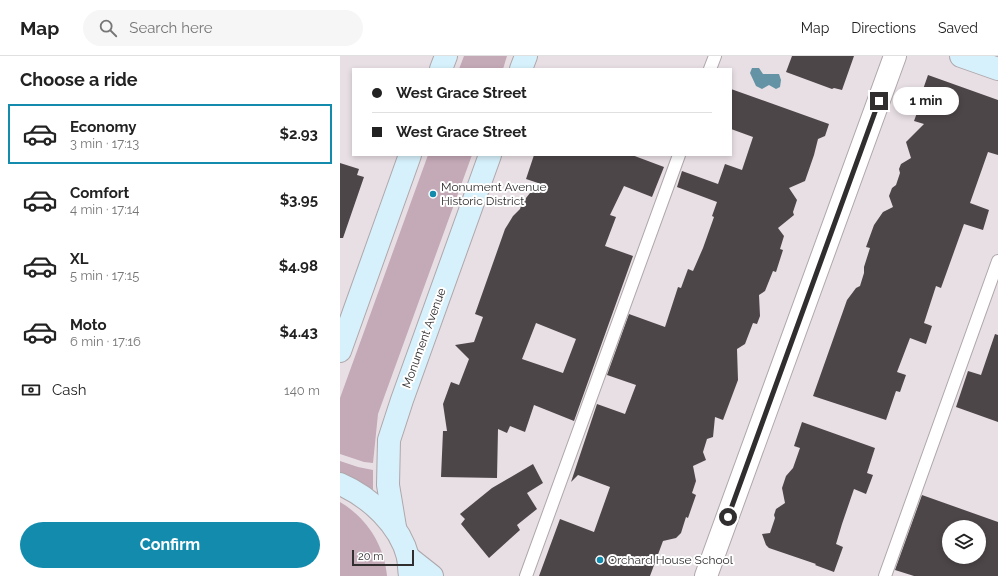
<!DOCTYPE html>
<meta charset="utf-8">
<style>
body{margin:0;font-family:Raleway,sans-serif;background:#f6f6f6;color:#222;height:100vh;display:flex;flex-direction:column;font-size:15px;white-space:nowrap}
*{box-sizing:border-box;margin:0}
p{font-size:13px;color:#767676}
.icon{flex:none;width:22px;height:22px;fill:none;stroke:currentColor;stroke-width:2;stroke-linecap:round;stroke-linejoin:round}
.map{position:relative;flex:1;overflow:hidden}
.drawer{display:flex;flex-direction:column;background:#fff;width:340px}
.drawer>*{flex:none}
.top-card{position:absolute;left:12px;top:12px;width:380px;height:88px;border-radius:0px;box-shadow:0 2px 6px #0003;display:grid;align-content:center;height:88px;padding:0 20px;background:#fff}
.fabs{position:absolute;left:602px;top:464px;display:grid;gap:8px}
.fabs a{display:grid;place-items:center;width:44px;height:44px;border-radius:50%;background:#fff;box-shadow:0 2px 6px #0003;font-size:20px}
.scale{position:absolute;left:12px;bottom:10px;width:62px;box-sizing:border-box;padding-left:4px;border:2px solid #312e2f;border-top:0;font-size:11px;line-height:14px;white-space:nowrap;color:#312e2f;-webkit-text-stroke:3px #fff;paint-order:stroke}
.end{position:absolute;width:18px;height:18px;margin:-9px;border:5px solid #312e2f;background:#fff;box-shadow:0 0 0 2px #fff}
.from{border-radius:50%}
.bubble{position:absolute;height:28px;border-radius:14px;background:#fff;box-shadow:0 2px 6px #0003;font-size:13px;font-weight:700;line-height:28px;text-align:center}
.top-card b{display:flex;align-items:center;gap:14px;height:38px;font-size:15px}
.top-card b+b{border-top:1px solid #e0e0e0}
.top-card i{width:10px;height:10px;background:#222}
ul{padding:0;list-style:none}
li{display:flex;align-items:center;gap:12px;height:60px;margin:0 8px 6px;padding:0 12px;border:2px solid transparent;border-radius:0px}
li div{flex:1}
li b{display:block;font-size:15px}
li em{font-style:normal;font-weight:700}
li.on{border-color:#128bad}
li>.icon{width:36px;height:36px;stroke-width:1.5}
h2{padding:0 20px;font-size:18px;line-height:48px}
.pay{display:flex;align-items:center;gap:10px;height:44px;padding:0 20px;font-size:15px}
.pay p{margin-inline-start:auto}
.button{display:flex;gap:8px;margin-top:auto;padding:8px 20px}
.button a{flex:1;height:46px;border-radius:24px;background:#128bad;color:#fff;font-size:16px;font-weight:700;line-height:46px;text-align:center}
header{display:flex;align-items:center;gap:24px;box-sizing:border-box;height:56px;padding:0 20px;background:#fff;border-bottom:1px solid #e0e0e0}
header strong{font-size:19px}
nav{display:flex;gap:22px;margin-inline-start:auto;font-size:14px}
.search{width:280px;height:36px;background:#f6f6f6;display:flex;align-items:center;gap:10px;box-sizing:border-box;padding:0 14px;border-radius:22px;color:#767676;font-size:15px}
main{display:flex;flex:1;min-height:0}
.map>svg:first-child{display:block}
</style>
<header>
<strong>Map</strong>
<div class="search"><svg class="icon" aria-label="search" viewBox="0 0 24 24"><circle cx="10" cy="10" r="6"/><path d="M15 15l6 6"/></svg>Search here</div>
<nav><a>Map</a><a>Directions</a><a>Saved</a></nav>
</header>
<main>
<section class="drawer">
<h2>Choose a ride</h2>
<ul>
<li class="on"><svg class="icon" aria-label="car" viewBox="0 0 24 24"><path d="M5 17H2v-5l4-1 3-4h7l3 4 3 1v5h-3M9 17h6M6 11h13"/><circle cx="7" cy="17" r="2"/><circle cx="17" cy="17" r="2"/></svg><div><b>Economy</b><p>3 min · 17:13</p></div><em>$2.93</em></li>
<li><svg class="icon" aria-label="car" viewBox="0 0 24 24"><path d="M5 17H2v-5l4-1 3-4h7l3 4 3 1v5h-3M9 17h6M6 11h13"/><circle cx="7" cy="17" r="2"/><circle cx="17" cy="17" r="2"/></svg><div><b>Comfort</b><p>4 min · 17:14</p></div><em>$3.95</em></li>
<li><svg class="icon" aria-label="car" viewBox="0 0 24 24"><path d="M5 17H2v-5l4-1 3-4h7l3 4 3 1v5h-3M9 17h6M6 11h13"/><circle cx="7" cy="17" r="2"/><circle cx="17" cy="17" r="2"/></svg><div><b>XL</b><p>5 min · 17:15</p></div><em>$4.98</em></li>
<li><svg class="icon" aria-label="car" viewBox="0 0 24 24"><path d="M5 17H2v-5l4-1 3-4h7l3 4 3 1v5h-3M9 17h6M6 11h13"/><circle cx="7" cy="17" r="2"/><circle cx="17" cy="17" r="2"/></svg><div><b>Moto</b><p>6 min · 17:16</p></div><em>$4.43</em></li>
</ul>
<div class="pay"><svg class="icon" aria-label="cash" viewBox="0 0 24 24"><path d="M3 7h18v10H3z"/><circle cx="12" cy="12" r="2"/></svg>Cash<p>140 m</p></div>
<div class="button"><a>Confirm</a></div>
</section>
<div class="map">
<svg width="658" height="520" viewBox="0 0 658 520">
<rect width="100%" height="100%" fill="#e8dfe4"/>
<g fill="#c4a9b7">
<polygon points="124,0 167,0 163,13 119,13"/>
<polygon points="88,99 132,99 38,358 33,407 24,406 0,398 0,342"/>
<polygon points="0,405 18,411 33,414 33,433 30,434 0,417"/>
<path d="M0 446C27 462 44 489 47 520H0Z"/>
</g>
<polygon fill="#6493a5" points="412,12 419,12 423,18 439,18 441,24 440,31 436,33 429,29 422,33 416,30 410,17"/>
<g fill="#4d4649" fill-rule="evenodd">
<polygon points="452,0 514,0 502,34 494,32 492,33 446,16"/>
<polygon points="588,19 658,44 658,99 648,96 630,147 649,154 643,174 624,168 601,232 596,230 584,267 592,270 586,288 570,282 557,316 566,319 560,336 556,335 546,364 473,340 507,244 516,232 520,230 524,217 524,211 530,192 526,191 534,169 543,156 553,151 549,140 552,132 556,129 560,117 559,113 561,108 571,102 566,86 584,68 574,65 582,43 580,42"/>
<polygon points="391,33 489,68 485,80 478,83 474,99 465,125 449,132 457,144 453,156 454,159 438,172 444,180 440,193 443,194 436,216 433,215 425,235 419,239 420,260 417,268 413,267 405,288 397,293 398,324 383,364 375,361 373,381 367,383 363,396 366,404 353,410 356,425 352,437 356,439 348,462 346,461 341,477 336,482 323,485 310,520 199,520 220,463 254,476 270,431 238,419 231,426 257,348 285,358 296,329 267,319 289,258 325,271 338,231 341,232 348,213 353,215 363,192 374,161 372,160 377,146 337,131 342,115 378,128 385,108 402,114 413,81 391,73"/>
<path d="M194 99H292L324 111 312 141 284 130 270 159 276 161 265 190 293 200 234 365 194 349 185 376 170 370 167 377 158 373 157 422 101 421 103 375H107L103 348 111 326 119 329 129 303 115 289 134 286 143 261 135 258 165 173 173 160 180 153 182 147 198 127 186 123ZM196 267 236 283 223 317 182 303Z"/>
<polygon points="0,107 19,113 17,119 24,121 3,182 0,182"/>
<polygon points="655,278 658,279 658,366 616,351 628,315 641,319"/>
<polygon points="462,366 535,392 527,417 533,419 526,438 514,433 502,468 496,488 503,491 494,516 475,509 476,508 429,492 426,489 422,478 430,477 435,462 434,459 436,453 445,447 442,432 446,420 453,412 460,392 454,390"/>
<polygon points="193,408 203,427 187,437 197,453 177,469 180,474 149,502 121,468 125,463 120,458 152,432"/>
<path d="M582 439 658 466V520H574L555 514ZM609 471H639V501H609Z"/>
</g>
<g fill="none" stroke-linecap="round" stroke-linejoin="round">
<g stroke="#afa7ab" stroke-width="14">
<g id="lane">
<polyline points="370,13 375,0"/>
<polyline points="186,520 339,99"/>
<polyline points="545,520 658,205"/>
</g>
</g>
<g stroke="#afa7ab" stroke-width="24">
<polyline id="street" points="366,520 555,0"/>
</g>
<g stroke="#afa7ab" stroke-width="24">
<g id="secondary">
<polyline points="621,0 658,13"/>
<polyline points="101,13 106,0"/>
<polyline points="181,13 186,0"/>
<polyline points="0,295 70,99"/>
<path d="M0 428C30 441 60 469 68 501 69 507 69 514 70 520"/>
<polyline points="55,471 48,429 49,384 62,344 150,99"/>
<polyline points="68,501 92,520"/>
</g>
</g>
<use href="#lane" stroke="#fff" stroke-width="12"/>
<use href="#street" stroke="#fff" stroke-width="22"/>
<use href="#secondary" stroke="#d6f1fb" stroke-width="22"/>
</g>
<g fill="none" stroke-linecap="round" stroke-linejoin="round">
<polyline stroke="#312e2f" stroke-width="5" points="388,461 539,45"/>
</g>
<g fill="#128bad" stroke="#fff" stroke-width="1.5">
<circle cx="93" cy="138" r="4"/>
<circle cx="260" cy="504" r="4"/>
</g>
<g text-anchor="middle" stroke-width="4" stroke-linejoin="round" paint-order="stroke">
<g font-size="12" fill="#312e2f" stroke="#fff" text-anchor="start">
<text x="101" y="135">Monument Avenue<tspan x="101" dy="14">Historic District</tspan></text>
<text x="268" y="508">Orchard House School</text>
</g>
<g font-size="12" fill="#312e2f" stroke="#fff">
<text transform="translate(84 282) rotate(-70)" y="4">Monument Avenue</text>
</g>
</g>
</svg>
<div class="fabs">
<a><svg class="icon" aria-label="layers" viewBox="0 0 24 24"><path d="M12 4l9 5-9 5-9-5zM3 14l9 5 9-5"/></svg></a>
</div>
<div class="scale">20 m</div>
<i class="end from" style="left:388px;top:461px"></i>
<i class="end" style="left:539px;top:45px"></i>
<div class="bubble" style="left:553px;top:31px;width:66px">1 min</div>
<div class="top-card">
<b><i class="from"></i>West Grace Street</b>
<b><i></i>West Grace Street</b>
</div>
</div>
</main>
